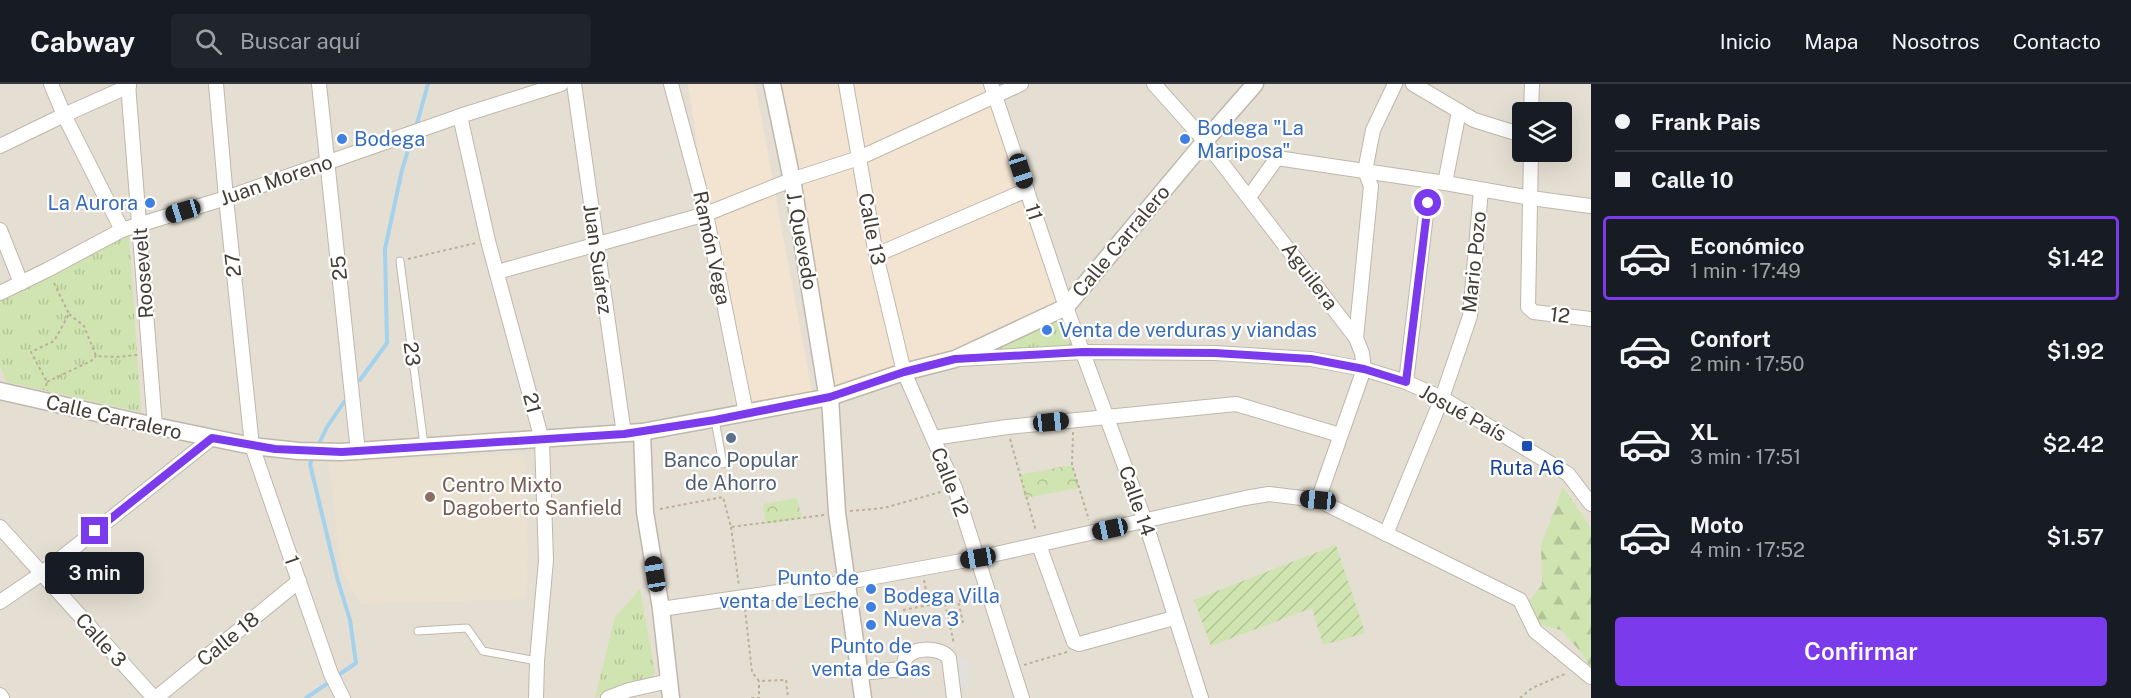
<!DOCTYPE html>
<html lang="es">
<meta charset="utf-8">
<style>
body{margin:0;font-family:"Public Sans",sans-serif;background:#20242c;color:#f1f3f6;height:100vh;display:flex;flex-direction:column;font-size:22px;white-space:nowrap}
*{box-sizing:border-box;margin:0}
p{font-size:20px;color:#9ea1a6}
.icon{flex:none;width:33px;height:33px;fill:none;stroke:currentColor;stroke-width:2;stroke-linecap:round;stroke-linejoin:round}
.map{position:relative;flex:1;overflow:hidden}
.details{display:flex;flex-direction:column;background:#171b24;width:540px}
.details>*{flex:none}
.banner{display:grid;align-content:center;height:132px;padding:0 24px;background:#171b24}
.controls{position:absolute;left:1512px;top:18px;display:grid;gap:12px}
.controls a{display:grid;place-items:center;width:60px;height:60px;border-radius:6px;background:#171b24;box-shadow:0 6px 24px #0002;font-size:30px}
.end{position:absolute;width:27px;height:27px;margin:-14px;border:8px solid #7c3aed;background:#fff;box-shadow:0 0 0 3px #fff}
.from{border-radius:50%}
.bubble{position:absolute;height:42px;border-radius:6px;background:#171b24;box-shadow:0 6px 24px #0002;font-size:20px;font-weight:600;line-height:42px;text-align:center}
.car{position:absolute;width:18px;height:36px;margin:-18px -9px;border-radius:8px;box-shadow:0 0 4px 2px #0007;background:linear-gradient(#222 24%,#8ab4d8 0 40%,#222 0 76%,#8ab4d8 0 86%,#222 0)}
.banner b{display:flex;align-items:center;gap:21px;height:57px;font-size:22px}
.banner b+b{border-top:2px solid #363941}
.banner i{width:15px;height:15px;background:#f1f3f6}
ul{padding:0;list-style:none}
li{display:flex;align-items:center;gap:18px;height:84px;margin:0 12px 9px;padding:0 12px;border:3px solid transparent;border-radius:6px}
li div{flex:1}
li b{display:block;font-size:22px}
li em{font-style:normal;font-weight:600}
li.selected{border-color:#7c3aed}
li>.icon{width:54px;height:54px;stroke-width:1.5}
.button{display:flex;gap:12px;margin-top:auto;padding:12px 24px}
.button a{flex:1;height:69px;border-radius:6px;background:#7c3aed;color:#fff;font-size:24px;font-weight:600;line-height:69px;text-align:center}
header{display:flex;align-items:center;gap:36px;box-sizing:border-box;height:84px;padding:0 30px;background:#171b24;border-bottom:2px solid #363941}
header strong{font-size:28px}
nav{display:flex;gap:33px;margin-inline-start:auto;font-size:21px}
.search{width:420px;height:54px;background:#20242c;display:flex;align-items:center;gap:15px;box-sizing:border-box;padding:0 21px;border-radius:6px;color:#9ea1a6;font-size:22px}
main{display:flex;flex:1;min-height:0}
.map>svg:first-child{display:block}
</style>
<header>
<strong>Cabway</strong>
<div class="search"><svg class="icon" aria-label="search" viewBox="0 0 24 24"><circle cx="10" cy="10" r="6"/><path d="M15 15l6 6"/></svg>Buscar aquí</div>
<nav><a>Inicio</a><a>Mapa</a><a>Nosotros</a><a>Contacto</a></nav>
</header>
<main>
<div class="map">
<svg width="1591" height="614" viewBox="0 0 1591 614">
<defs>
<pattern id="grass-tufts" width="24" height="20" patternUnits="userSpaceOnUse" patternTransform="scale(1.5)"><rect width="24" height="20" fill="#cfe4b0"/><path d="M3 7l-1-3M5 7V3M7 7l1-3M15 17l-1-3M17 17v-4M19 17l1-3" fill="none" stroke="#b3c498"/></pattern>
<pattern id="forest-firs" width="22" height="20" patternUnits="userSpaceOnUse" patternTransform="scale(1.5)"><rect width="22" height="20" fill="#cfe4b0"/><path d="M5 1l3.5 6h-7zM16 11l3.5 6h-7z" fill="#b3c498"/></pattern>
<pattern id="park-crowns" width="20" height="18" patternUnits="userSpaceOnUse" patternTransform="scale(1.5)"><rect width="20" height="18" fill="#cfe4b0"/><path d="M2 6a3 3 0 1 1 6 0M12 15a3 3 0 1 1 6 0" fill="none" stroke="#b3c498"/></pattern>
<pattern id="garden-furrows" width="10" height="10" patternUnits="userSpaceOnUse" patternTransform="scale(1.5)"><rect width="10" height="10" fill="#cfe4b0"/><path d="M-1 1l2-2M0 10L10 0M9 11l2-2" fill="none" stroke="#b3c498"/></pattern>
</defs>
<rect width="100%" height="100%" fill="#f1ede5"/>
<path fill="#e5dfd3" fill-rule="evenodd" d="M0 0H1591V614H0ZM1522 28H1562V68H1522Z"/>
<g fill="#f3e3d1">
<polygon points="688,0 755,0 812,308 735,324"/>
<polygon points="773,0 991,0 1066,223 904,288 826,304"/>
</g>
<polygon fill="#eae1d0" points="524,370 528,470 525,515 361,520 342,487 329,378"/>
<g fill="url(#grass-tufts)">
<polygon points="129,151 141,328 7,298 0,282 0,217"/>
<polygon points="1066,223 1083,268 955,275"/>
<polygon points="640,505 655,588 652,595 595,614 615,533"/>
</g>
<polygon fill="url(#forest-firs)" points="1563,403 1591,444 1591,584 1580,567 1561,546 1525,537 1529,517 1542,501 1541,461"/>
<g fill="url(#park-crowns)">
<polygon points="1072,381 1079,404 1025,414 1019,391"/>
<polygon points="797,414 802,434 766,440 763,420"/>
</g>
<polygon fill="url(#garden-furrows)" points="1336,461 1365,549 1323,561 1312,524 1211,562 1194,516"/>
<polygon fill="#e2e0dd" points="966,574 970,602 952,604 949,576"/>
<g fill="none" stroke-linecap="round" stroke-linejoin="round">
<g stroke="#a4d1ec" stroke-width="4">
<polyline points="416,43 428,0"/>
<polyline points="360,296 387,259 385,165 402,86 412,53"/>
<polyline points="317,364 327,343 344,318"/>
<polyline points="313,373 310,380 338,497 350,536 356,579 337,592"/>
<polyline points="306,614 331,597"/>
</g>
<g stroke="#bfb7ab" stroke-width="9">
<g id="service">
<polyline points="400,177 424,361"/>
<polyline points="715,336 723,380"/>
<polyline points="418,547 467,544 483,567 537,577"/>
</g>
</g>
<g stroke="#bfb7ab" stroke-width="16">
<g id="minor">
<polyline points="51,0 64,31 122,146"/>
<polyline points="128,0 155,342"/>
<polyline points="216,0 226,114 252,362 331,590 343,614"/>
<polyline points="319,0 358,368"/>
<polyline points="574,0 624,350"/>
<polyline points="671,0 706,130 746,329"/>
<polyline points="846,0 876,171 904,288 955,404 1022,614"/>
<polyline points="991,0 1066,223 1145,437 1201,614"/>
<polyline points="1154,0 1205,57 1356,254 1362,269 1364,285 1318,416"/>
<polyline points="1413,0 1474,36 1522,51"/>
<polyline points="1531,28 1532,0"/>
<polyline points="460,32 488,157 542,356 546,476 537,577 536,614"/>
<polyline points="0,62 64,31 129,2"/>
<polyline points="1531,68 1528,223 1534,228 1591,235"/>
<polyline points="1445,99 1459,27"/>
<polyline points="1249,113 1277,74 1445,99 1531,114 1591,122"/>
<polyline points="0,146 21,199"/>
<polyline points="876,171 1027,106"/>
<polyline points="497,188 706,130 791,96 859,74 1021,0"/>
<polyline points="0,209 47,186 122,146 226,114 460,32 561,0"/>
<polyline points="1356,254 1371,102 1365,87 1373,46 1395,0"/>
<polyline points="960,275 1083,268 1215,269 1311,275 1364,285 1406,298 1442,314 1568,390 1591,420"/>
<polyline points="1406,298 1430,97"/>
<polyline points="933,354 1007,343 1236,320 1340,351"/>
<polyline points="0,443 154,614"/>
<polyline points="1386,450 1442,314 1470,232 1481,106"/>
<polyline points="1039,461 1074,558 1079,560 1174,534"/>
<polyline points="0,518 41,490 212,354"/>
<polyline points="661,525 847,498 978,474 1245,414 1269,410 1318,416 1520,516 1535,547 1591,593"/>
<path d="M860 589 903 585C903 584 905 576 905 575 913 562 942 563 949 574L954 614"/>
<polyline points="0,611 2,614"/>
<polyline points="156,614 299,497"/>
<polyline points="608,614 629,606 669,597"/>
</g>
</g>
<g stroke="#bfb7ab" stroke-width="19">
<g id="tertiary">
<polyline points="772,0 793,101 826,304 830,313 837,429 863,614"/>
<polyline points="0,307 155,342 252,362 299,367 341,368 642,348 830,313 904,288 955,275 1066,223 1205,57 1255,0"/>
<polyline points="642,348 645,428 661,525 671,614"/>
</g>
</g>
<g stroke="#bdaf9a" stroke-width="2" stroke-dasharray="3 3" stroke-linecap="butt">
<polyline points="408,175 476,159"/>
<polyline points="69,230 84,242 96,272 116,273 138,271"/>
<polyline points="47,298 91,277 96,272"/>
<polyline points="46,302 47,298 31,268 54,257 69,230 53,197"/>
<polyline points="1073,348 1072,381 1089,436"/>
<polyline points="1010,355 1036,447"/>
<polyline points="660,425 723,413 731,443 824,431"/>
<polyline points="850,427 884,424 944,407"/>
<polyline points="731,443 739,502"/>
<polyline points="924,496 929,521 945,519 954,560"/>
<polyline points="745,525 752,588 759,597 786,596 788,614"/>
<polyline points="903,526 929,521"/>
<polyline points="950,541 963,538 958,517 977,513"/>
<polyline points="1024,581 1067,568"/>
<polyline points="751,614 759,614 759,597"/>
<polyline points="1520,614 1532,604 1567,589"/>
</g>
<use href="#service" stroke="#fff" stroke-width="7"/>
<use href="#minor" stroke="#fff" stroke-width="14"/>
<use href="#tertiary" stroke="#fff" stroke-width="16"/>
</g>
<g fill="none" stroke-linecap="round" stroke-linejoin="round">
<polyline stroke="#7c3aed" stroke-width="8" points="95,447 212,354 275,365 342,368 624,350 715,336 830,313 904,288 955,275 1083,268 1215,269 1311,275 1364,285 1406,298 1428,119"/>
</g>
<g fill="#3f7fe0" stroke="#fff" stroke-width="2">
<circle cx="342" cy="55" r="6"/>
<circle cx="1185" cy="55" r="6"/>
<circle cx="150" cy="119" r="6"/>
<circle cx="1047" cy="246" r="6"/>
<circle cx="871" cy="505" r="6"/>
<circle cx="871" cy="523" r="6"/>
<circle cx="871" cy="541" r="6"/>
</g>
<circle fill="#5c6f8a" stroke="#fff" stroke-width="2" cx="731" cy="354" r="6"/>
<rect fill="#1a4fb4" stroke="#fff" stroke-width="2" x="1521" y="356" width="12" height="12" rx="3"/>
<circle fill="#8d6e63" stroke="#fff" stroke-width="2" cx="430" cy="413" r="6"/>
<g text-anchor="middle" stroke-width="4.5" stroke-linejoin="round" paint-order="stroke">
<g font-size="20" fill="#366cbe" stroke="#fff" text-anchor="start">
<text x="1197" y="51">Bodega "La<tspan x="1197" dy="23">Mariposa"</tspan></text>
<text x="354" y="62">Bodega</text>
<text x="138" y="126" text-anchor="end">La Aurora</text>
<text x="1059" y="253">Venta de verduras y viandas</text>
<text x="859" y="501" text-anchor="end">Punto de<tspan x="859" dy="23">venta de Leche</tspan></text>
<text x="883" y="519">Bodega Villa<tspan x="883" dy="23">Nueva 3</tspan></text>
<text x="871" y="569" text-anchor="middle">Punto de<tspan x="871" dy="23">venta de Gas</tspan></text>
</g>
<g font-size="20" fill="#443d35" stroke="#fff">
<text transform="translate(276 96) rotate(-19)" y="7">Juan Moreno</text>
<text transform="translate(1034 128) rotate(72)" y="7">11</text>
<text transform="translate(872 145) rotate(79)" y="7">Calle 13</text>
<text transform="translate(802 157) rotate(80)" y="7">J. Quevedo</text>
<text transform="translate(1121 157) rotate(-50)" y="7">Calle Carralero</text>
<text transform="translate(712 164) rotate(78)" y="7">Ramón Vega</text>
<text transform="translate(598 175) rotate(82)" y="7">Juan Suárez</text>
<text transform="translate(1474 178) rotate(-84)" y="7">Mario Pozo</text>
<text transform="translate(233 181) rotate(-96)" y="7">27</text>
<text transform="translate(339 184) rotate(-96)" y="7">25</text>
<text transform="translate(143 189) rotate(-94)" y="7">Roosevelt</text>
<text transform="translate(1310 192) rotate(53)" y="7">Aguilera</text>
<text transform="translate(1560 231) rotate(7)" y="7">12</text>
<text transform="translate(412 270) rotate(83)" y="7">23</text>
<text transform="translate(532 319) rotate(75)" y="7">21</text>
<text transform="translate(1463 329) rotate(29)" y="7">Josué País</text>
<text transform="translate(114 333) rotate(13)" y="7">Calle Carralero</text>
<text transform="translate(950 398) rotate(69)" y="7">Calle 12</text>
<text transform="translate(1137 417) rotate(71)" y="7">Calle 14</text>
<text transform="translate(292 476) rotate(71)" y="7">1</text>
<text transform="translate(228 555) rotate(-39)" y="7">Calle 18</text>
<text transform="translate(101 556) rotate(48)" y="7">Calle 3</text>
</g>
<g font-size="20" fill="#4e5e75" stroke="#fff">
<text x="731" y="383">Banco Popular<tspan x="731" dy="23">de Ahorro</tspan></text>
</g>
<g font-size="20" fill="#164399" stroke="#fff">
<text x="1527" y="391">Ruta A6</text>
</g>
<g font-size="20" fill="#785e54" stroke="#fff" text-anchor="start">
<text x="442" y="408">Centro Mixto<tspan x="442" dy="23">Dagoberto Sanfield</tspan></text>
</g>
</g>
</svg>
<div class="controls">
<a><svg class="icon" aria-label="layers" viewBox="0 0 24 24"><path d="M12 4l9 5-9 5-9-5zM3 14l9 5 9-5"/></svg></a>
</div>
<i class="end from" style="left:1428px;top:119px"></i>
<i class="end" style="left:95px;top:447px"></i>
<div class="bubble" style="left:45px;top:468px;width:99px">3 min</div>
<i class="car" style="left:1021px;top:87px;rotate:162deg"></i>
<i class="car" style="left:183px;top:127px;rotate:253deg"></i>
<i class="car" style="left:1051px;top:338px;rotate:84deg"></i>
<i class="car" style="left:1318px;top:416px;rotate:276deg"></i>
<i class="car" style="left:1110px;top:445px;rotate:258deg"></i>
<i class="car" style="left:978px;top:474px;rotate:260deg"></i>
<i class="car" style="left:655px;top:490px;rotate:351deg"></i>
</div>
<section class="details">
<div class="banner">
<b><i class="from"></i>Frank Pais</b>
<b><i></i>Calle 10</b>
</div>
<ul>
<li class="selected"><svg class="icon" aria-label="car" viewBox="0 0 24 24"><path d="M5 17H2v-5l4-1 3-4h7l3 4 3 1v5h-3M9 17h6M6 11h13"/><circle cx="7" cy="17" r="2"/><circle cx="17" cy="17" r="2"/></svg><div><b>Económico</b><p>1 min · 17:49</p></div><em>$1.42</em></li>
<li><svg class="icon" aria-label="car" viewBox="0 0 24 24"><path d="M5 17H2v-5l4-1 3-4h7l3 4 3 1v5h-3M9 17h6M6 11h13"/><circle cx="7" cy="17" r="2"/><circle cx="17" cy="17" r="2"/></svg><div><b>Confort</b><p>2 min · 17:50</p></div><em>$1.92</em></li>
<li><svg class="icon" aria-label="car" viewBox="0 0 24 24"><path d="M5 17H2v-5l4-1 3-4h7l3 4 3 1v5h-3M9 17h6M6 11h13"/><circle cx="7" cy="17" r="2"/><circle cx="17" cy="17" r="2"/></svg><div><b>XL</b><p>3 min · 17:51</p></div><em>$2.42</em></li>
<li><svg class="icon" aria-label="car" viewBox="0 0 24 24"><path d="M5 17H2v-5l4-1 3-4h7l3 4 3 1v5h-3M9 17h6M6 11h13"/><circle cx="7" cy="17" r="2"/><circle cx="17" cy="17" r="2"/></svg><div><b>Moto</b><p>4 min · 17:52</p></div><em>$1.57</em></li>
</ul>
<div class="button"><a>Confirmar</a></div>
</section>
</main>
